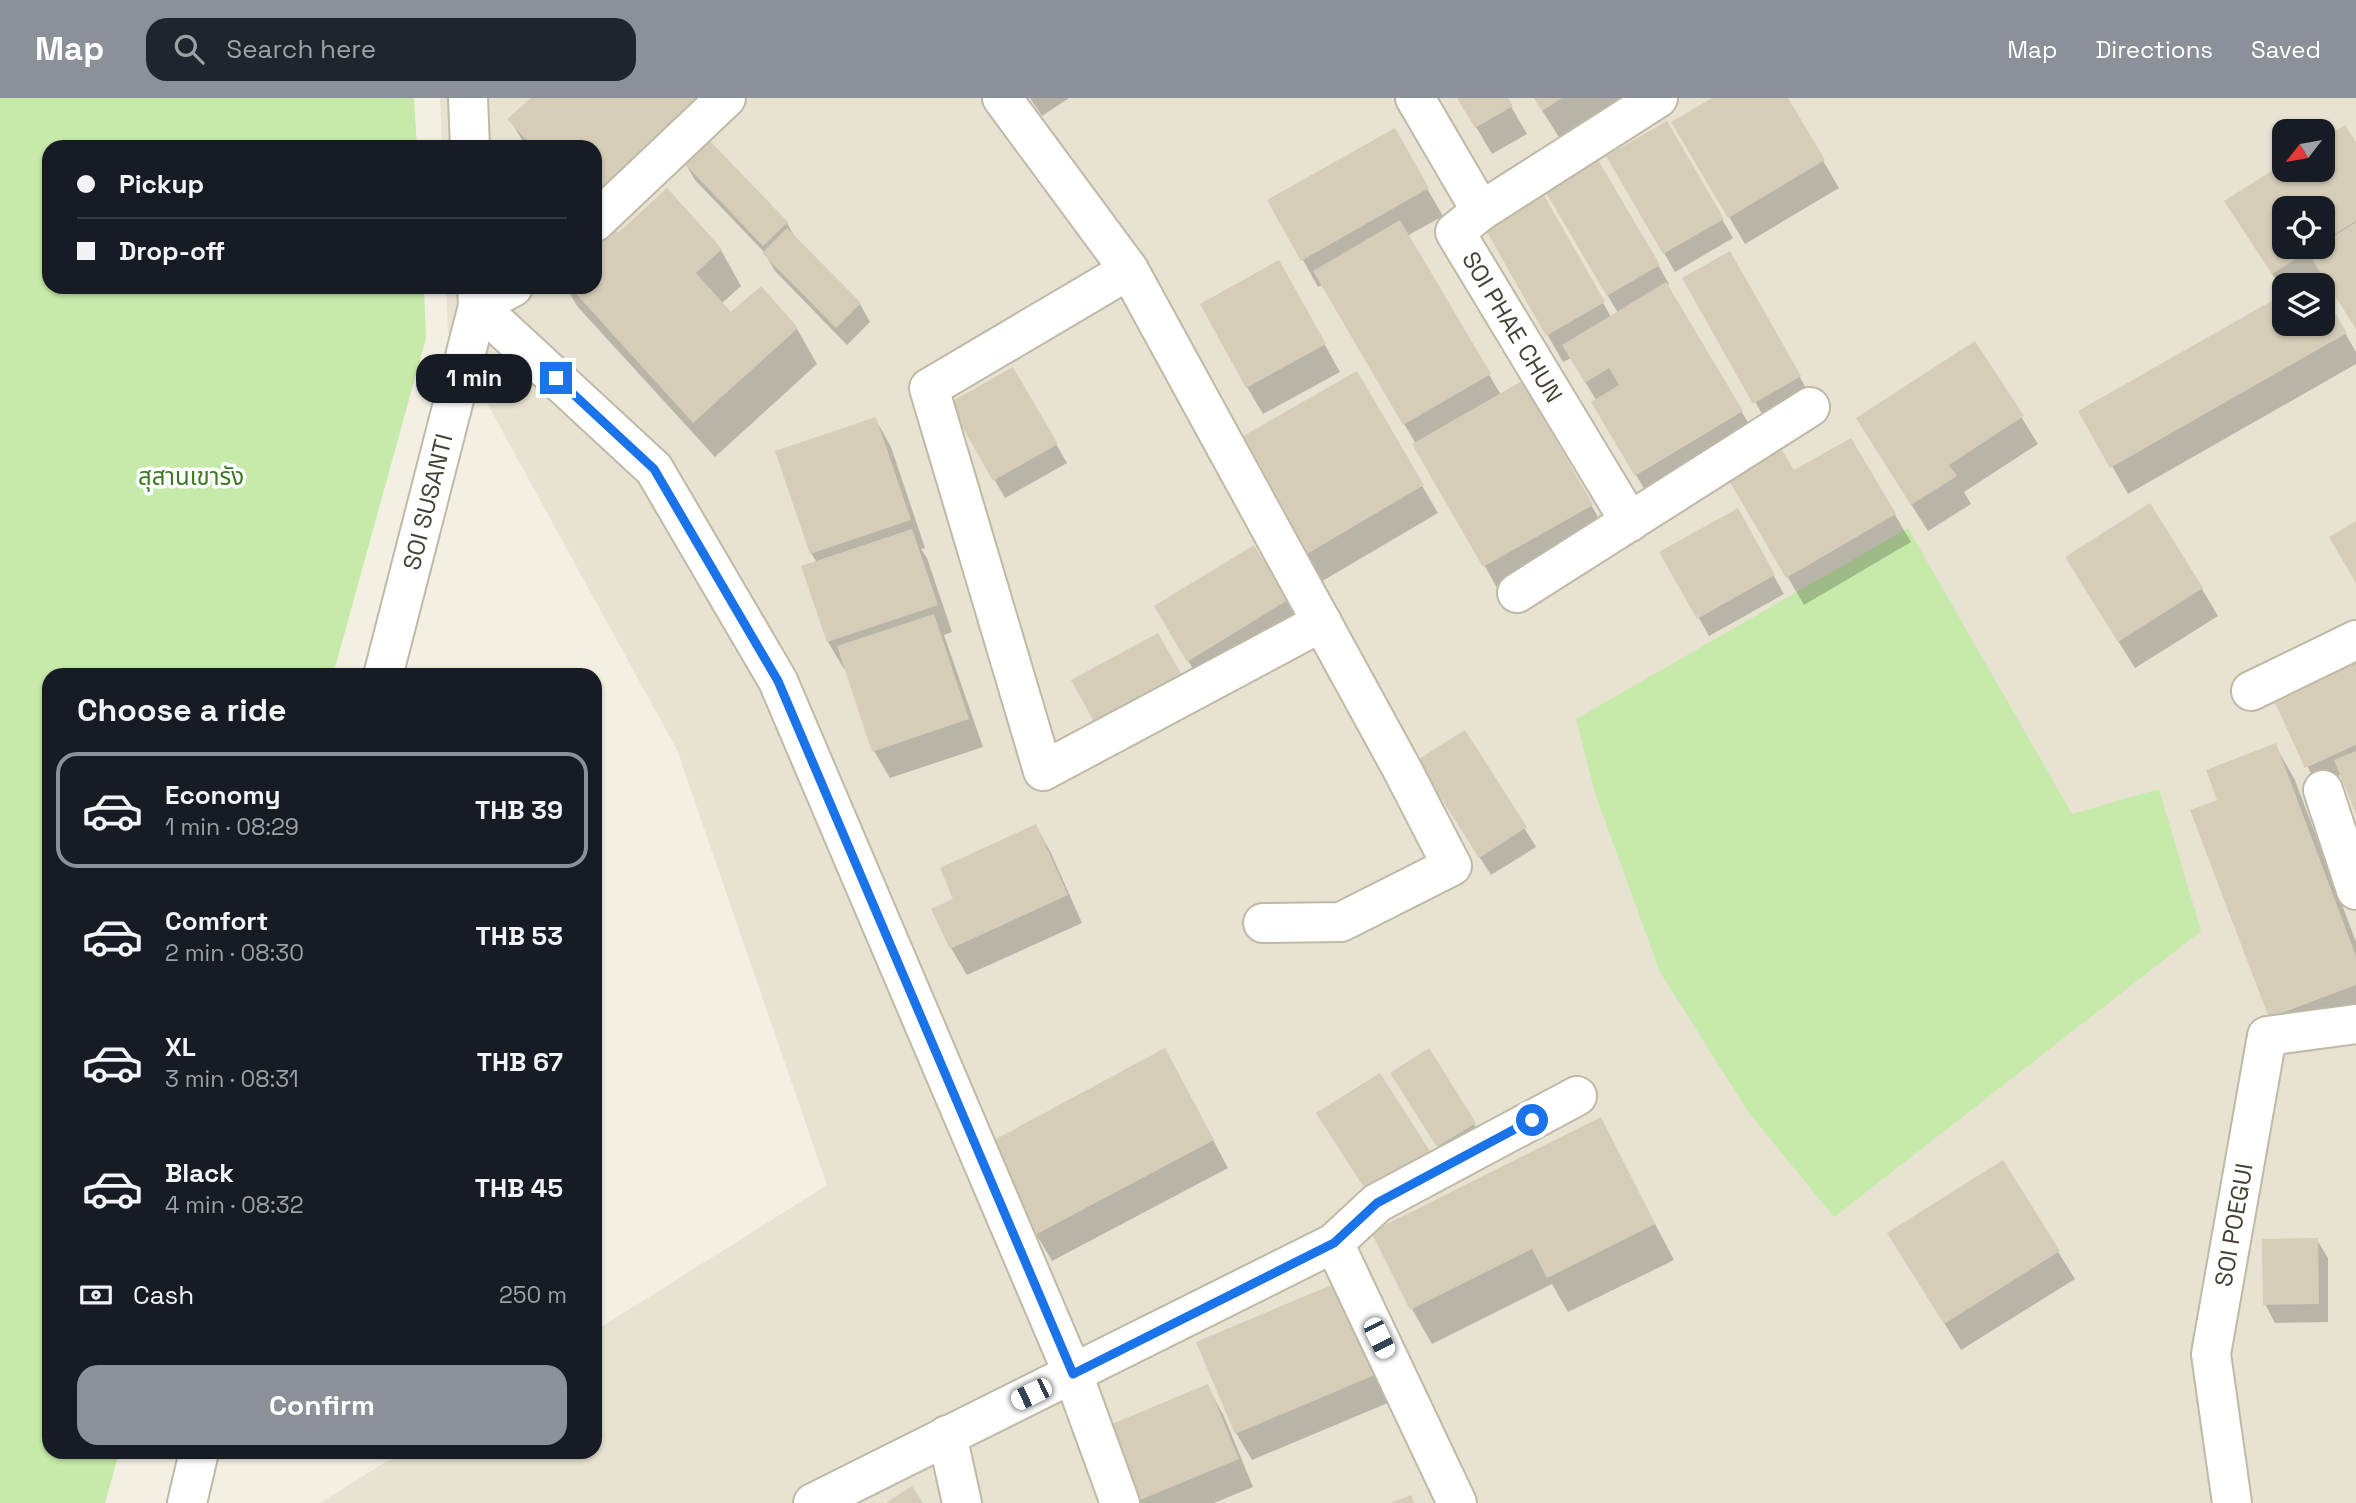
<!DOCTYPE html>
<meta charset="utf-8">
<style>
body{margin:0;font-family:"Space Grotesk","Noto Sans Thai",sans-serif;background:#20242c;color:#f1f3f6;height:100vh;display:flex;flex-direction:column;font-size:26px;white-space:nowrap}
*{box-sizing:border-box;margin:0}
p{font-size:23px;color:#9ea1a6}
.icon{flex:none;width:38px;height:38px;fill:none;stroke:currentColor;stroke-width:2;stroke-linecap:round;stroke-linejoin:round}
.map{position:relative;flex:1;overflow:hidden}
.sheet{position:absolute;left:42px;top:570px;width:560px;height:791px;display:flex;flex-direction:column;background:#171b24;border-radius:21px;box-shadow:0 2px 5px #0004}
.sheet>*{flex:none}
.hud{position:absolute;left:42px;top:42px;width:560px;height:154px;border-radius:21px;box-shadow:0 2px 5px #0004;display:grid;align-content:center;height:154px;padding:0 35px;background:#171b24}
.needle{width:46px;rotate:239deg}
.tools{position:absolute;left:2272px;top:21px;display:grid;gap:14px}
.tools a{display:grid;place-items:center;width:63px;height:63px;border-radius:14px;background:#171b24;box-shadow:0 2px 5px #0004;font-size:35px}
.end{position:absolute;width:32px;height:32px;margin:-16px;border:9px solid #1a73e8;background:#fff;box-shadow:0 0 0 4px #fff}
.from{border-radius:50%}
.bubble{position:absolute;height:49px;border-radius:21px;background:#171b24;box-shadow:0 2px 5px #0004;font-size:23px;font-weight:700;line-height:49px;text-align:center}
.car{position:absolute;width:21px;height:42px;margin:-21px -10px;border-radius:9px;box-shadow:0 0 5px 2px #0007;background:linear-gradient(#fff 24%,#345 0 40%,#fff 0 76%,#345 0 86%,#fff 0)}
.hud b{display:flex;align-items:center;gap:24px;height:66px;font-size:26px}
.hud b+b{border-top:2px solid #363941}
.hud i{width:18px;height:18px;background:#f1f3f6}
ul{padding:0;list-style:none}
li{display:flex;align-items:center;gap:21px;height:116px;margin:0 14px 10px;padding:0 21px;border:4px solid transparent;border-radius:21px}
li div{flex:1}
li b{display:block;font-size:26px}
li em{font-style:normal;font-weight:700}
li.selected{border-color:#8c9099}
li>.icon{width:63px;height:63px;stroke-width:1.5}
h2{padding:0 35px;font-size:32px;line-height:84px}
.pay{display:flex;align-items:center;gap:18px;height:77px;padding:0 35px;font-size:26px}
.pay p{margin-inline-start:auto}
.cta{display:flex;gap:14px;margin-top:auto;padding:14px 35px}
.cta a{flex:1;height:80px;border-radius:21px;background:#8c9099;color:#fff;font-size:28px;font-weight:700;line-height:80px;text-align:center}
header{display:flex;align-items:center;gap:42px;box-sizing:border-box;height:98px;padding:0 35px;background:#8c9099;color:#fff}
header strong{font-size:33px}
nav{display:flex;gap:38px;margin-inline-start:auto;font-size:24px}
.search{width:490px;height:63px;background:#20242c;display:flex;align-items:center;gap:18px;box-sizing:border-box;padding:0 24px;border-radius:21px;color:#9ea1a6;font-size:26px}
.map>svg:first-child{display:block}
</style>
<header>
<strong>Map</strong>
<div class="search"><svg class="icon" aria-label="search" viewBox="0 0 24 24"><circle cx="10" cy="10" r="6"/><path d="M15 15l6 6"/></svg>Search here</div>
<nav><a>Map</a><a>Directions</a><a>Saved</a></nav>
</header>
<div class="map">
<svg width="2356" height="1405" viewBox="0 0 2356 1405">
<rect width="100%" height="100%" fill="#f3f0e3"/>
<path fill="#e7e2d1" fill-rule="evenodd" d="M440 0H2356V1405H320L400 1355 595 1354V1233L827 1087 677 652 448 234 446 189H595V49H442ZM2284 33H2322V72H2284ZM2284 110H2322V149H2284ZM2284 187H2322V226H2284Z"/>
<g fill="#c6eaa9">
<polygon points="0,0 414,0 417,49 49,49 49,189 424,189 426,240 333,577 49,578 49,1354 119,1355 105,1405 0,1405"/>
<polygon points="1908,430 2072,716 2159,691 2201,833 1834,1119 1749,1015 1660,874 1596,698 1576,621"/>
</g>
<g fill="#0003" fill-rule="evenodd">
<polygon points="534,0 705,41 787,125 796,141 860,206 870,224 847,247 775,173 764,154 695,82 683,61 609,127 618,137 667,93 721,152 741,188 721,206 731,217 797,231 817,266 715,359 577,208 566,189 595,189 595,49 526,49 510,21"/>
<polygon points="1030,0 1069,0 1042,18"/>
<polygon points="1459,0 1506,0 1527,36 1492,56"/>
<polygon points="1534,0 1620,0 1559,39"/>
<polygon points="1715,0 1786,0 1839,90 1745,146 1674,25"/>
<polygon points="1667,26 1733,140 1675,174 1609,59"/>
<polygon points="1394,33 1443,118 1407,138 1501,297 1522,285 1607,435 1500,495 1416,346 1322,187 1318,189 1270,103"/>
<path d="M2356 47V230L2324 180 2316 185 2318 187H2284V195L2227 104 2284 72H2322ZM2284 110H2322V149H2284Z"/>
<polygon points="1598,64 1669,186 1666,188 1758,341 1652,404 1609,331 1596,302 1571,260 1563,264 1485,127 1542,96 1611,219 1618,215 1547,94"/>
<polygon points="1729,155 1810,297 1766,323 1684,180"/>
<polygon points="1294,192 1340,274 1263,316 1247,289"/>
<polygon points="2322,195 2356,254 2356,266 2128,396 2081,314 2284,226 2322,226"/>
<polygon points="1975,245 2038,346 1964,394 1971,406 1928,433 1874,348"/>
<polygon points="1013,271 1067,365 1005,400 951,306"/>
<polygon points="1356,275 1438,415 1319,485 1239,343"/>
<polygon points="876,322 891,349 925,450 921,451 927,460 952,534 944,537 983,649 890,680 874,653 846,570 844,571 828,544 803,469 817,465 811,455"/>
<polygon points="1851,342 1911,444 1804,507 1727,375 1794,375"/>
<polygon points="1737,413 1784,496 1709,538 1662,455"/>
<polygon points="1253,449 1297,521 1199,581 1156,509"/>
<polygon points="2083,487 2202,491 2218,518 2135,570"/>
<polygon points="2356,562 2356,711 2342,676 2317,688 2274,599"/>
<polygon points="1465,634 1536,749 1491,777 1430,681"/>
<polygon points="2275,647 2295,682 2356,844 2356,929 2270,919 2219,703"/>
<polygon points="1036,728 1051,755 1082,825 967,877 951,850 956,802"/>
<polygon points="1180,980 1228,1070 1052,1163 1036,1136"/>
<polygon points="1403,994 1474,1026 1485,1044 1449,1066"/>
<polygon points="1600,1021 1674,1162 1568,1214 1552,1186 1432,1246 1412,1211"/>
<polygon points="2002,1064 2075,1181 1961,1252 1905,1163"/>
<polygon points="2317,1142 2328,1160 2328,1224 2275,1225 2265,1206"/>
<polygon points="1351,1214 1390,1304 1252,1362 1236,1335"/>
<polygon points="1207,1288 1223,1316 1253,1389 1214,1405 1133,1405"/>
</g>
<g fill="#d5cdb8">
<polygon points="531,0 705,0 595,99 595,49 533,49 507,21"/>
<polygon points="1457,0 1508,0 1513,8 1475,30"/>
<polygon points="1534,0 1562,0 1542,13"/>
<polygon points="1712,0 1788,0 1825,62 1728,120 1671,24"/>
<polygon points="1667,23 1724,121 1663,156 1606,58"/>
<polygon points="2345,27 2356,44 2356,123 2322,144 2322,110 2284,110 2284,149 2315,149 2272,176 2224,103 2284,65 2284,72 2322,72 2322,41"/>
<polygon points="1395,30 1429,90 1301,163 1267,102"/>
<polygon points="707,40 788,124 763,148 682,63"/>
<polygon points="1598,62 1660,167 1607,198 1545,93"/>
<polygon points="667,90 722,151 696,175 731,214 761,188 798,230 693,325 570,189 595,189 595,135 608,123 618,135"/>
<polygon points="1542,94 1605,204 1546,238 1483,127"/>
<polygon points="1400,122 1491,276 1403,327 1313,173"/>
<polygon points="2356,124 2356,231 2308,155 2322,149 2322,146"/>
<polygon points="787,130 861,205 836,230 762,155"/>
<polygon points="1730,153 1801,278 1753,306 1682,180"/>
<polygon points="1279,162 1326,246 1246,290 1200,206"/>
<polygon points="2315,179 2320,187 2300,187"/>
<polygon points="1666,184 1743,313 1635,378 1591,304 1619,287 1609,270 1585,285 1562,247"/>
<polygon points="2322,192 2347,235 2110,370 2078,313 2284,196 2284,226 2322,226"/>
<polygon points="1975,243 2024,318 1949,367 1957,378 1911,407 1856,320"/>
<polygon points="1013,269 1058,346 993,383 949,305"/>
<polygon points="1357,273 1424,387 1302,459 1236,342"/>
<polygon points="1522,283 1593,407 1483,469 1412,346"/>
<polygon points="876,319 911,422 810,456 775,353"/>
<polygon points="1851,340 1896,416 1786,480 1724,374 1777,344 1794,372"/>
<polygon points="2150,405 2203,490 2118,544 2065,459"/>
<polygon points="1738,410 1775,477 1697,521 1659,454"/>
<polygon points="2356,423 2356,485 2329,439"/>
<polygon points="912,431 938,507 827,544 801,468"/>
<polygon points="1254,447 1288,502 1187,564 1154,508"/>
<polygon points="934,516 969,621 872,654 837,548"/>
<polygon points="1158,535 1184,581 1097,629 1071,582"/>
<polygon points="2356,560 2356,647 2305,670 2272,598"/>
<polygon points="1465,632 1527,729 1479,760 1417,662"/>
<polygon points="2276,645 2356,858 2356,887 2269,920 2190,712 2217,702 2206,672"/>
<polygon points="2356,653 2356,716 2334,662"/>
<polygon points="1036,726 1068,797 950,851 931,811 953,801 940,770"/>
<polygon points="1165,950 1214,1042 1035,1137 987,1046"/>
<polygon points="1429,950 1476,1025 1437,1049 1390,975"/>
<polygon points="1380,975 1433,1058 1370,1099 1316,1015"/>
<polygon points="1601,1019 1655,1126 1547,1180 1532,1151 1410,1212 1371,1134"/>
<polygon points="2003,1062 2060,1153 1944,1226 1887,1135"/>
<polygon points="2318,1140 2319,1206 2263,1207 2262,1141"/>
<polygon points="1336,1185 1375,1277 1235,1336 1196,1244"/>
<polygon points="1208,1286 1239,1361 1133,1405 1100,1331"/>
<polygon points="912,1388 923,1405 886,1405"/>
<polygon points="1411,1397 1414,1405 1391,1405"/>
</g>
<g fill="none" stroke-linecap="round" stroke-linejoin="round">
<g stroke="#bfb9a5" stroke-width="42">
<g id="street">
<polyline points="468,0 470,49"/>
<polyline points="1002,0 1129,172 1402,671 1452,768 1341,824 1263,825"/>
<polyline points="1415,0 1481,113"/>
<polyline points="595,124 726,0"/>
<polyline points="1129,172 929,290 1043,673 1322,524"/>
<polyline points="513,189 478,208 654,371 778,583 1073,1276 1120,1405"/>
<polyline points="1630,424 1455,134 1481,113 1658,0"/>
<polyline points="1517,495 1810,309"/>
<polyline points="383,578 478,208 477,189"/>
<polyline points="2251,593 2356,542"/>
<polyline points="2323,692 2356,792"/>
<polyline points="1334,1145 1457,1405"/>
<polyline points="947,1337 962,1405"/>
<polyline points="187,1405 199,1354"/>
<polyline points="813,1405 1334,1145 1377,1105 1577,998"/>
<polyline points="2232,1405 2211,1256 2267,938 2356,926"/>
</g>
</g>
<use href="#street" stroke="#fff" stroke-width="38"/>
</g>
<g fill="none" stroke-linecap="round" stroke-linejoin="round">
<polyline stroke="#1a73e8" stroke-width="9" points="556,280 654,371 778,583 1073,1276 1334,1145 1377,1105 1532,1022"/>
</g>
<g text-anchor="middle" stroke-width="7" stroke-linejoin="round" paint-order="stroke">
<g font-size="24" fill="#454033" stroke="#fff">
<text transform="translate(1512 229) rotate(59)" y="8">SOI PHAE CHUN</text>
<text transform="translate(428 404) rotate(-76)" y="8">SOI SUSANTI</text>
<text transform="translate(2234 1127) rotate(-80)" y="8">SOI POEGUI</text>
</g>
<g font-size="24" fill="#3b7a23" stroke="#fff">
<text x="191" y="387">สุสานเขารัง</text>
</g>
</g>
</svg>
<div class="tools">
<a><svg class="needle" viewBox="-14 -14 28 28"><path d="M0-13l5 13h-10z" fill="#e53935"/><path d="M0 13l5-13h-10z" fill="#9ea1a6"/></svg></a>
<a><svg class="icon" aria-label="locate" viewBox="0 0 24 24"><circle cx="12" cy="12" r="6"/><path d="M12 2v4M12 18v4M2 12h4M18 12h4"/></svg></a>
<a><svg class="icon" aria-label="layers" viewBox="0 0 24 24"><path d="M12 4l9 5-9 5-9-5zM3 14l9 5 9-5"/></svg></a>
</div>
<i class="end from" style="left:1532px;top:1022px"></i>
<i class="end" style="left:556px;top:280px"></i>
<div class="bubble" style="left:416px;top:256px;width:116px">1 min</div>
<i class="car" style="left:1379px;top:1240px;rotate:154deg"></i>
<i class="car" style="left:1031px;top:1296px;rotate:244deg"></i>
<div class="hud">
<b><i class="from"></i>Pickup</b>
<b><i></i>Drop-off</b>
</div>
<section class="sheet">
<h2>Choose a ride</h2>
<ul>
<li class="selected"><svg class="icon" aria-label="car" viewBox="0 0 24 24"><path d="M5 17H2v-5l4-1 3-4h7l3 4 3 1v5h-3M9 17h6M6 11h13"/><circle cx="7" cy="17" r="2"/><circle cx="17" cy="17" r="2"/></svg><div><b>Economy</b><p>1 min · 08:29</p></div><em>THB 39</em></li>
<li><svg class="icon" aria-label="car" viewBox="0 0 24 24"><path d="M5 17H2v-5l4-1 3-4h7l3 4 3 1v5h-3M9 17h6M6 11h13"/><circle cx="7" cy="17" r="2"/><circle cx="17" cy="17" r="2"/></svg><div><b>Comfort</b><p>2 min · 08:30</p></div><em>THB 53</em></li>
<li><svg class="icon" aria-label="car" viewBox="0 0 24 24"><path d="M5 17H2v-5l4-1 3-4h7l3 4 3 1v5h-3M9 17h6M6 11h13"/><circle cx="7" cy="17" r="2"/><circle cx="17" cy="17" r="2"/></svg><div><b>XL</b><p>3 min · 08:31</p></div><em>THB 67</em></li>
<li><svg class="icon" aria-label="car" viewBox="0 0 24 24"><path d="M5 17H2v-5l4-1 3-4h7l3 4 3 1v5h-3M9 17h6M6 11h13"/><circle cx="7" cy="17" r="2"/><circle cx="17" cy="17" r="2"/></svg><div><b>Black</b><p>4 min · 08:32</p></div><em>THB 45</em></li>
</ul>
<div class="pay"><svg class="icon" aria-label="cash" viewBox="0 0 24 24"><path d="M3 7h18v10H3z"/><circle cx="12" cy="12" r="2"/></svg>Cash<p>250 m</p></div>
<div class="cta"><a>Confirm</a></div>
</section>
</div>
